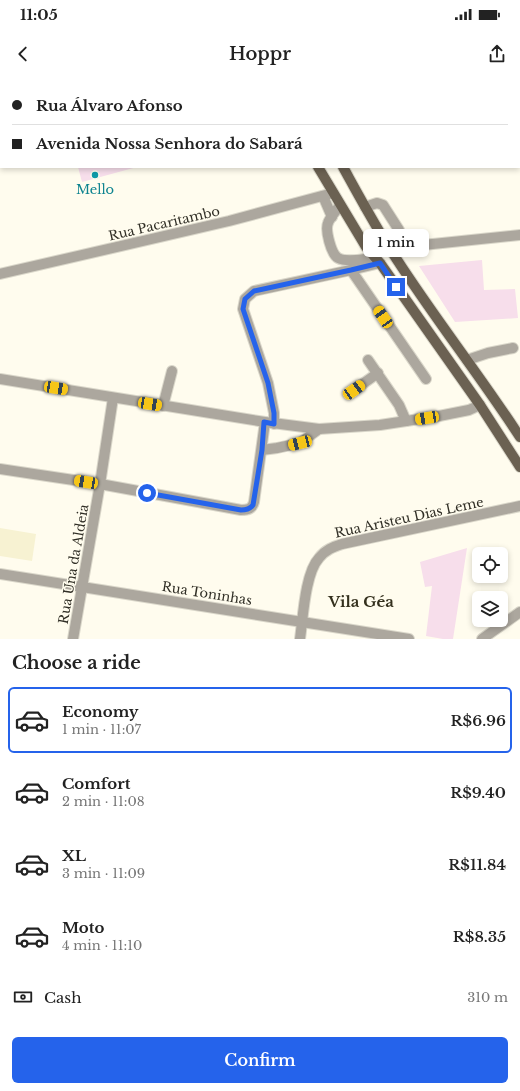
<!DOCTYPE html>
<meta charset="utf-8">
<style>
body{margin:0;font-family:"Libre Baskerville",serif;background:#f6f6f6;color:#222;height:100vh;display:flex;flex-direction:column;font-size:15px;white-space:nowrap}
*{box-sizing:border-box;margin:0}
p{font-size:13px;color:#767676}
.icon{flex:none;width:22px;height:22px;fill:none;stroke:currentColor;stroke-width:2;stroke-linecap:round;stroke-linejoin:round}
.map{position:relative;height:559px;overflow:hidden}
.side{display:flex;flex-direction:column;background:#fff;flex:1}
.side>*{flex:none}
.guide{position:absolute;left:0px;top:0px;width:520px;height:88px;box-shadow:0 2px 6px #0003;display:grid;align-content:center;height:88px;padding:0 12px;background:#fff}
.controls{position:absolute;left:472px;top:467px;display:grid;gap:8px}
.controls a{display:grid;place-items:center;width:36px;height:36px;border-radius:6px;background:#fff;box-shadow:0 2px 6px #0003;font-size:20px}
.end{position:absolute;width:18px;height:18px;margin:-9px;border:5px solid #2563eb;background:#fff;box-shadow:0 0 0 2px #fff}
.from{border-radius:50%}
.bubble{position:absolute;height:28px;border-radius:6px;background:#fff;box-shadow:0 2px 6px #0003;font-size:13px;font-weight:600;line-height:28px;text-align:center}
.car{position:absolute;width:12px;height:24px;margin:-12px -6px;border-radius:5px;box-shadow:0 0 3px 1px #0007;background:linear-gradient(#f5c518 24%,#345 0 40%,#f5c518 0 76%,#345 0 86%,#f5c518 0)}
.guide b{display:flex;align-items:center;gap:14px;height:38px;font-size:15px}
.guide b+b{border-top:1px solid #e0e0e0}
.guide i{width:10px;height:10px;background:#222}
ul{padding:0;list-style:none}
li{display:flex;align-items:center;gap:12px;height:66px;margin:0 8px 6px;padding:0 4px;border:2px solid transparent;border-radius:6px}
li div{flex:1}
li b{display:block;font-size:15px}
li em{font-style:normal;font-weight:600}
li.on{border-color:#2563eb}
li>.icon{width:36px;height:36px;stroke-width:1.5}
h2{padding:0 12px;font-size:18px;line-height:48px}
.pay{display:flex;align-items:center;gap:10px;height:44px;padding:0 12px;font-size:15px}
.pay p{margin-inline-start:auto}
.action{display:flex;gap:8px;margin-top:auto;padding:8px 12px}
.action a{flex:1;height:46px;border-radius:6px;background:#2563eb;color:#fff;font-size:16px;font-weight:600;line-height:46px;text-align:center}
.status{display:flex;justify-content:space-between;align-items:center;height:28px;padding:0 20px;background:#fff;direction:ltr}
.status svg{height:11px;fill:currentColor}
header{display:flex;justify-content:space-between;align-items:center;height:52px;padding:0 12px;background:#fff;font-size:18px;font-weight:600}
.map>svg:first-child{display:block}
</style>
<div class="status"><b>11:05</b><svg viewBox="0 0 49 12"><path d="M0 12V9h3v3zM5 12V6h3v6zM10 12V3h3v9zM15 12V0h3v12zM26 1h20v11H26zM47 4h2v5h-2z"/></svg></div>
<header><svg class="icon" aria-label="back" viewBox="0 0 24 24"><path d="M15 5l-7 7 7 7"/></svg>Hoppr<svg class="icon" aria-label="share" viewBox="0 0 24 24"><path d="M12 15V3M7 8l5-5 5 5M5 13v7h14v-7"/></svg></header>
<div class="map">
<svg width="520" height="559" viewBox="0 0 520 559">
<rect width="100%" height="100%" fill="#fffcee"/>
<polygon fill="#f7f2d2" points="0,448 36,454 32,481 0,476"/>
<g fill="#f7deeb">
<polygon points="78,87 137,87 82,102"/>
<polygon points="482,180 484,210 515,209 518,238 455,242 419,186"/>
<polygon points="467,468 453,559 443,559 426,556 432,506 425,507 420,482"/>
</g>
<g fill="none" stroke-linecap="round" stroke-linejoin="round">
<g stroke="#dad7ca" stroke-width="12">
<g id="minor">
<polyline points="306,0 307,1"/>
<polyline points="141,1 145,0"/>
<polyline points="279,1 281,0"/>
<polyline points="365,1 379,0"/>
<polyline points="323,116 332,137"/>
<path d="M340 125C337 130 330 137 328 143 325 150 331 174 338 178 347 183 365 179 375 177"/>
<polyline points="365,127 377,123 383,125 399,150 401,157 390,168"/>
<polyline points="392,171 423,165 520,155"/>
<polyline points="351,190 426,299"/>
<polyline points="0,194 229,141 333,113"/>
<polyline points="368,280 399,325 406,341"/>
<polyline points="467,280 488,273 513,268"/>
<polyline points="0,299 265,342 319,349 380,345 439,336 469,330 480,325"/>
<polyline points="354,310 378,293"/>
<polyline points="163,326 172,291"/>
<polyline points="274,344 274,333 268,303 243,229 245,219 254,211 351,190 380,183"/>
<polyline points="262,370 277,368 300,363 319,349"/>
<path d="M0 389 100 404 241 430C248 430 252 429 254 422L265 342"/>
<polyline points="0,494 409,559"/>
<polyline points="73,559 100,404 113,318"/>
<path d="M300 559C303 538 305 493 319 478 325 470 333 467 342 464L520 426"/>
<polyline points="482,559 520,532"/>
</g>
</g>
<g stroke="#dad7ca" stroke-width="12">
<g id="major">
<polyline points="266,0 267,1"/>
<polyline points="293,0 294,1"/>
<polyline points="318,87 366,167 380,183 480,325 520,387"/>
<path d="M343 87C359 116 374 144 392 172 432 235 479 294 520 357"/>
</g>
</g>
<use href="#minor" stroke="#aca79e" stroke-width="10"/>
<use href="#major" stroke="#6b6152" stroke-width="10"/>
</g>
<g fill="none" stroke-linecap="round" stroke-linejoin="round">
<path stroke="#2563eb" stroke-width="5" d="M147 413 241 430C247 430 250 429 253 425L262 370 264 342 274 344V333L268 303 243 229 245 219 254 211 351 190 380 183 396 207"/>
</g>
<circle fill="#0f9aa8" stroke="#fffcee" stroke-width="1.5" cx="95" cy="95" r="4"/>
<g text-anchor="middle" stroke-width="3" stroke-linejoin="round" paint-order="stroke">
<g font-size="13" fill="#0d838f" stroke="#fffcee">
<text x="95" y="114">Mello</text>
</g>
<g font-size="13" fill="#312f26" stroke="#fffcee">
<text transform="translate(164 143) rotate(-13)" y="5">Rua Pacaritambo</text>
<text transform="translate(409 437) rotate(-12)" y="5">Rua Aristeu Dias Leme</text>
<text transform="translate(73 484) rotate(-80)" y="5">Rua Una da Aldeia</text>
<text transform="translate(207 513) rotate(9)" y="5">Rua Toninhas</text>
</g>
<g font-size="15" font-weight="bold" fill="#34301d" stroke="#fffcee">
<text x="361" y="527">Vila Géa</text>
</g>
</g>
</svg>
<div class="controls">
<a><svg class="icon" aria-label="locate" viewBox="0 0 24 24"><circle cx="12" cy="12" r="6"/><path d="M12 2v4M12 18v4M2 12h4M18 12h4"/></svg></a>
<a><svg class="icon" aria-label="layers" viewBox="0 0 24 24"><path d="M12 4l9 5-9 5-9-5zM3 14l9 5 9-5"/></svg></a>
</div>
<i class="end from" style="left:147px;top:413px"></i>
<i class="end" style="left:396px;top:207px"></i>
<div class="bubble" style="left:363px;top:149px;width:66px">1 min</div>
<i class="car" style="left:383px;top:237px;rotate:326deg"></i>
<i class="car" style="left:56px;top:308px;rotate:99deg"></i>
<i class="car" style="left:354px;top:310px;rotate:55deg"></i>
<i class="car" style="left:150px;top:324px;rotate:99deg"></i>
<i class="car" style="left:427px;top:338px;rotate:261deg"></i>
<i class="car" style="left:300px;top:363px;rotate:256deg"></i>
<i class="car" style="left:86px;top:402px;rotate:279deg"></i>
<div class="guide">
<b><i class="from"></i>Rua Álvaro Afonso</b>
<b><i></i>Avenida Nossa Senhora do Sabará</b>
</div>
</div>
<section class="side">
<h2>Choose a ride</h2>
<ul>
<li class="on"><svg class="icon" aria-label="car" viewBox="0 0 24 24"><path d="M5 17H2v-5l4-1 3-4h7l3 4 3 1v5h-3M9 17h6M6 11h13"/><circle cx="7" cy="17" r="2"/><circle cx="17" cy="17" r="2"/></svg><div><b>Economy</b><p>1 min · 11:07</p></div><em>R$6.96</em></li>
<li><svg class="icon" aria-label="car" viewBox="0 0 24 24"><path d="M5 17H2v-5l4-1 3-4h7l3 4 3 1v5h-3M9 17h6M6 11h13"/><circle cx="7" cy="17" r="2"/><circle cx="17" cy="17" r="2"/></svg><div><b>Comfort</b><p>2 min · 11:08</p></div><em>R$9.40</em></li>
<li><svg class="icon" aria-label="car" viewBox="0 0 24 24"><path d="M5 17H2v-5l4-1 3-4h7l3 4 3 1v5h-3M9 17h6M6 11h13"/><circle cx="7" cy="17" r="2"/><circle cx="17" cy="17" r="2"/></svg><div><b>XL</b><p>3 min · 11:09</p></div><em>R$11.84</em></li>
<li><svg class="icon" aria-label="car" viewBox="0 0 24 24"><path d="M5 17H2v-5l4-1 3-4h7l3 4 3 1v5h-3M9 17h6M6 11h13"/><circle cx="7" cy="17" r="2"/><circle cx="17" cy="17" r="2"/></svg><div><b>Moto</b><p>4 min · 11:10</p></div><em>R$8.35</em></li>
</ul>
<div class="pay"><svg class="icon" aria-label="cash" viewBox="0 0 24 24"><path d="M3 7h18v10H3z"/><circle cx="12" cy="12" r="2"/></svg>Cash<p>310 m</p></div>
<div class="action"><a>Confirm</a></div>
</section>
